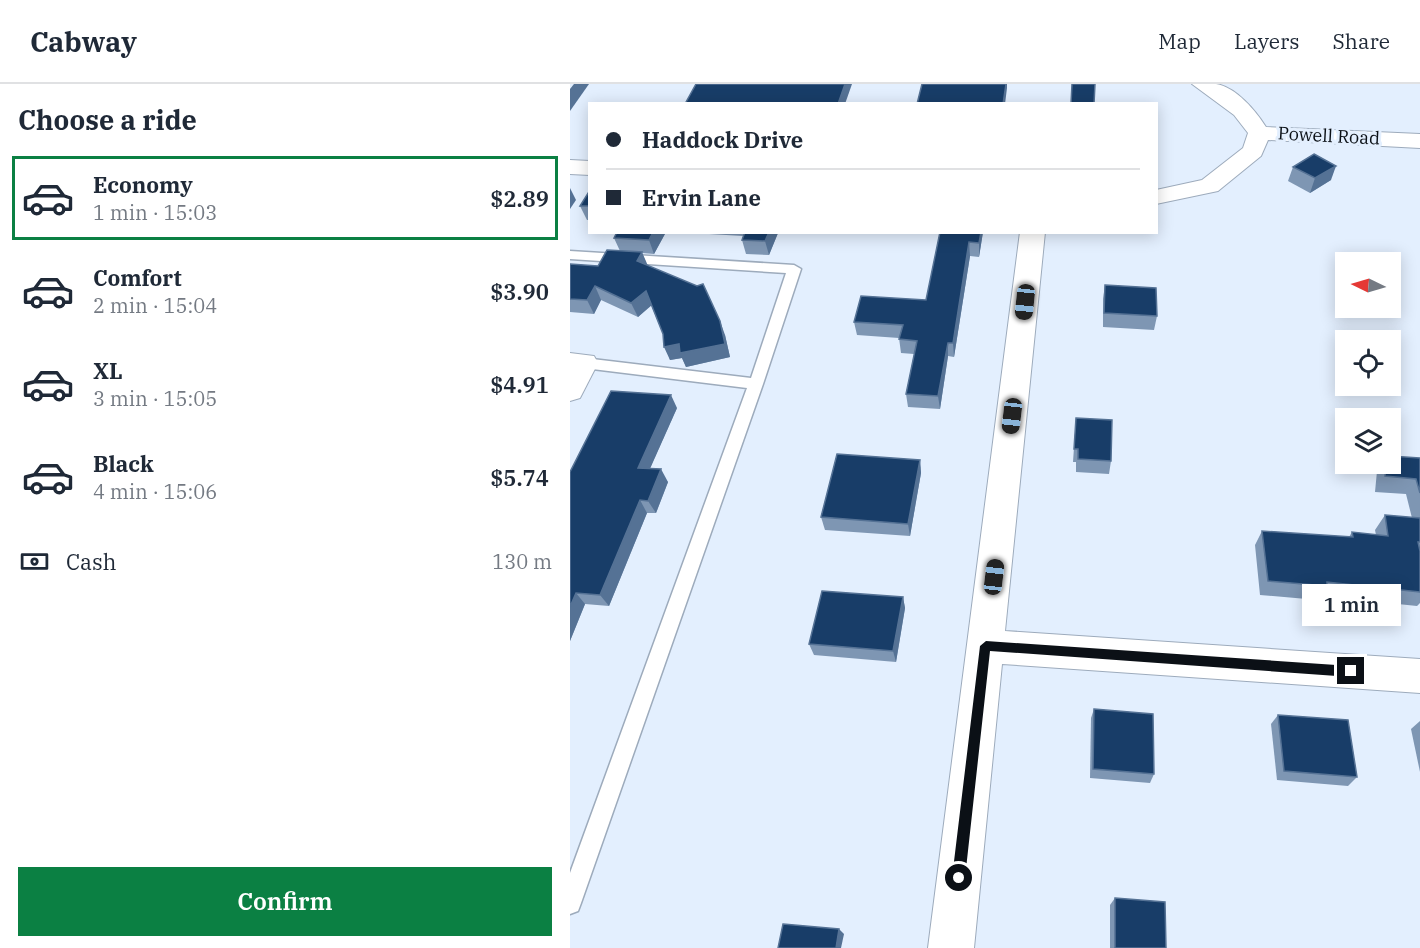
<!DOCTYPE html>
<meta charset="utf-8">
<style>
body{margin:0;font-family:"IBM Plex Serif",serif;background:#f6f6f7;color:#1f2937;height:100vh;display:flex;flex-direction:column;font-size:22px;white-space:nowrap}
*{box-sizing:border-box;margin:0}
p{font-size:20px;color:#747a83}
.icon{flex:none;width:33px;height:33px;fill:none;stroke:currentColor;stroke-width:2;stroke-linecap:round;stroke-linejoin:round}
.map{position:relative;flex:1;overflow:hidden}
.drawer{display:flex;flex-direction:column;background:#fff;width:570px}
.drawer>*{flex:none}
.top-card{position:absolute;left:18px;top:18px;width:570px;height:132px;border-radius:0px;box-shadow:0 3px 15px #0003;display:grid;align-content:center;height:132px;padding:0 18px;background:#fff}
.needle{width:39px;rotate:275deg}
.tools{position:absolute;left:765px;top:168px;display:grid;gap:12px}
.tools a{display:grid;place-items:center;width:66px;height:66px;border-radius:0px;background:#fff;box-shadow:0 3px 15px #0003;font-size:30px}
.end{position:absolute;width:27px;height:27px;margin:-14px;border:8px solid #0b1016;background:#fff;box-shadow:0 0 0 3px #fff}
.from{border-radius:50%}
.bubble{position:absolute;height:42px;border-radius:0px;background:#fff;box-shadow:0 3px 15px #0003;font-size:20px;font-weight:600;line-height:42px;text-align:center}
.car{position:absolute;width:18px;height:36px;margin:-18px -9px;border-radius:8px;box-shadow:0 0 4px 2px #0007;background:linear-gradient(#222 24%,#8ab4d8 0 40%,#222 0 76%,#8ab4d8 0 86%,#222 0)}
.top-card b{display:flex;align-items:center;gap:21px;height:57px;font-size:22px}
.top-card b+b{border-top:2px solid #e0e1e3}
.top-card i{width:15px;height:15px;background:#1f2937}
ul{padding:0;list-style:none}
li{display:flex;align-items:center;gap:18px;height:84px;margin:0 12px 9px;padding:0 6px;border:3px solid transparent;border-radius:0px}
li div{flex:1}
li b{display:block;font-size:22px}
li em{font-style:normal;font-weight:600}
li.selected{border-color:#0b8043}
li>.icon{width:54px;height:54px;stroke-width:1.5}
h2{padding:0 18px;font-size:27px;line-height:72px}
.pay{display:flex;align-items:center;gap:15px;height:66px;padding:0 18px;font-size:22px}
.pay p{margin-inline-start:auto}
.primary-button{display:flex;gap:12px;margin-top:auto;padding:12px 18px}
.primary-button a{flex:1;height:69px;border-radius:0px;background:#0b8043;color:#fff;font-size:24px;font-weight:600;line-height:69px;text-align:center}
header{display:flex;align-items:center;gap:36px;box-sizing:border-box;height:84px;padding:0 30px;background:#fff;border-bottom:2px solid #e0e1e3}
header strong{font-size:28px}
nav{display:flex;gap:33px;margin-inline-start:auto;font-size:21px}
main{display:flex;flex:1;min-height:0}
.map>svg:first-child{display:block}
</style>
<header>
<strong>Cabway</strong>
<nav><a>Map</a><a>Layers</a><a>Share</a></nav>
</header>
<main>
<section class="drawer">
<h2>Choose a ride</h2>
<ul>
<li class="selected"><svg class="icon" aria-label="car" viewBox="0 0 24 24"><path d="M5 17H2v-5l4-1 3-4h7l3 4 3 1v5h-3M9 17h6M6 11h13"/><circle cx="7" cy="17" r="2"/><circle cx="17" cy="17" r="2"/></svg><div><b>Economy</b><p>1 min · 15:03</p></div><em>$2.89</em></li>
<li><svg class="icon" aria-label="car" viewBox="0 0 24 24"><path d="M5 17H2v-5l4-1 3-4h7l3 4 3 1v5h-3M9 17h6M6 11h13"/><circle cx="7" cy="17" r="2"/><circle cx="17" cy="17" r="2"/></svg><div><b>Comfort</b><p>2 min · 15:04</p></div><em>$3.90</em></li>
<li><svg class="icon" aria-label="car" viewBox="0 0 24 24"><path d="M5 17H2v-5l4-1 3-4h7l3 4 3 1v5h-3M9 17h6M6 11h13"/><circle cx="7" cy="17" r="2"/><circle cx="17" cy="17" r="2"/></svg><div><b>XL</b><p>3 min · 15:05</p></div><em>$4.91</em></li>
<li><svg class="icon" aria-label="car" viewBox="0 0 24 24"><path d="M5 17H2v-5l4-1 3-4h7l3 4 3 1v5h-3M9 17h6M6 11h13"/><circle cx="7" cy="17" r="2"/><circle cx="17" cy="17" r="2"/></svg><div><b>Black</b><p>4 min · 15:06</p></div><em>$5.74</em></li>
</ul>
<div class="pay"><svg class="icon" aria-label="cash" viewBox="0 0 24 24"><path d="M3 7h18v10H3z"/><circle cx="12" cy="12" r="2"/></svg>Cash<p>130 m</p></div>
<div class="primary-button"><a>Confirm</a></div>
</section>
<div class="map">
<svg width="850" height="864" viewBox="0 0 850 864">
<rect width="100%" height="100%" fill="#e3effe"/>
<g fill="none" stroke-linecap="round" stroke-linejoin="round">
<g stroke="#9dabbc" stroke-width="3">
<polygon id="lane" points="0,167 224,181 231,185 193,300 11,819 8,827 0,830 0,789 177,304 14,284 7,279 14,274 181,294 216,189 0,175"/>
</g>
<g stroke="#9dabbc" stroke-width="2">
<g id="street">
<path d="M622 0C629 0 638 0 646 0 666 3 686 27 696 43L850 50V64L698 56 691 72 648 107 586 120V106L632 96 673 64 678 49 664 31Z"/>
<polygon points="0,76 20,77 20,91 0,90"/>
<polygon points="450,148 475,148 435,547 850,575 850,609 432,580 404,864 358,864"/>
<polygon points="0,269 24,272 28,279 10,314 0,317"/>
</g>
</g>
<use href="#lane" fill="#fff" fill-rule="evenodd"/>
<use href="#street" fill="#fff" fill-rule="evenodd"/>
</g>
<g fill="#7e96b3">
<polygon points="723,83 761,96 740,109 718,97"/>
<polygon points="20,106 20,136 17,136 10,122"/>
<polygon points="96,148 84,170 72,169 77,181 155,251 160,273 116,283 112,274 100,276 93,250 81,221 68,233 31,216 24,230 0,228 0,180 28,182 50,167 44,154"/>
<polygon points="105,148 230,148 229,150 208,149 199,171 176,170 172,156 173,152"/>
<polygon points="370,148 413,148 409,173 400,172 384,273 378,272 370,325 338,323 336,310 344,270 331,269 329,254 287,251 284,238 356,216"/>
<polygon points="535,201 587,232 584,246 533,243 533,215"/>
<polygon points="107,324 80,384 98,398 86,429 77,429 39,522 15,520 0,557 0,388"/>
<polygon points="506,334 541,377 539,390 506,388 506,378 503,378"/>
<polygon points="850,374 850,519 847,522 751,512 748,516 690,511 685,461 692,447 779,453 782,448 806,451 805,446 815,431 842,434 836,410 805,408 807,387 811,380"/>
<polygon points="350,376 351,389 340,452 255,446 251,433"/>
<polygon points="333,513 335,524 326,578 244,571 239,560"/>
<polygon points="524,625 584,690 580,699 520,694 521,634"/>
<polygon points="708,631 787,693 778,702 707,696 701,640"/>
<polygon points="850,637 850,688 841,645"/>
<polygon points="545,814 596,864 540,864 540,821"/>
</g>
<g fill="#557295">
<polygon points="4,0 19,0 0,27 0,5"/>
<polygon points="275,0 282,0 275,20 268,20"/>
<polygon points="436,0 437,0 437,4 435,20 433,20"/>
<polygon points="766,82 761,96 740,109 745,94"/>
<polygon points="0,104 6,116 0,125"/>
<polygon points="83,148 96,148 84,170 79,156"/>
<polygon points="199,148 208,149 199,171 195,157"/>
<polygon points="411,148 413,148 409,173 409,159"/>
<polygon points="399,158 400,172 384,273 383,259"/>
<polygon points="72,168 78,182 67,177"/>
<polygon points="25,202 31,216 24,230 17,216"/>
<polygon points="76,207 82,221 68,233 61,219"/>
<polygon points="150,237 155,251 160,273 116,283 112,274 100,276 94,263"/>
<polygon points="378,259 378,272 370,325 368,312"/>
<polygon points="101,311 107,324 75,396 68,384"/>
<polygon points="350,376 351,389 340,452 338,440"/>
<polygon points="91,385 98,398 86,429 78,417"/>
<polygon points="70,416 77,429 39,522 30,511"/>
<polygon points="6,509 15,520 0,557 0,523"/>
<polygon points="333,513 335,524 326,578 323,567"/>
<polygon points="269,845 274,850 271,864 266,864"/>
</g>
<g fill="#183d68" stroke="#557295" stroke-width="1.5">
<polygon points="126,0 275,0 268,20 115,20"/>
<polygon points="352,0 436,0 433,20 347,20"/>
<polygon points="502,0 525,0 524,20 501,20"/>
<polygon points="744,70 766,82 745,94 723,83"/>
<polygon points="20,106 20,122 10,122"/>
<polygon points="47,148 83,148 79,156 44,154"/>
<polygon points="175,148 199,148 195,157 172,156"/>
<polygon points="370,148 411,148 409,159 399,158 383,259 378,259 368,312 336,310 347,257 329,255 333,241 284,238 291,212 356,216"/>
<polygon points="37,166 72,168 67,177 127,202 133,200 150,237 155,260 110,269 109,260 94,263 93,250 76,207 61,219 25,202 17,216 0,215 0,180 28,182"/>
<polygon points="535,201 586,204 587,232 534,229"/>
<polygon points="41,307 101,311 68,384 91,385 78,417 70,416 30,511 6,509 0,523 0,388"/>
<polygon points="506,334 542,336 541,377 508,375 508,365 504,365"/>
<polygon points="267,370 350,376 338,440 251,433"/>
<polygon points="820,372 850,374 850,409 846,395 815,392 816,380 820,380"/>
<polygon points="815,431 850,434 850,458 848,458 850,467 850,508 757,498 757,502 698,497 692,447 783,453 782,448 818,452"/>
<polygon points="252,507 333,513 323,567 239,560"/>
<polygon points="524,625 583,630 584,690 523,685"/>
<polygon points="708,631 778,636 787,693 714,687"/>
<polygon points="545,814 595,818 596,864 545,864"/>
<polygon points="213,840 269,845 266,864 208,864"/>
</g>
<polygon fill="#0b1016" points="416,557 781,582 787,587 781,593 420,567 395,794 389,801 382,794 410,562"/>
<g text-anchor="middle" stroke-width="6" stroke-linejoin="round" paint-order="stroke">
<g font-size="18" fill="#0b1016" stroke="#e3effe">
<text transform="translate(759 52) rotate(3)" y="6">Powell Road</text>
</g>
</g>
</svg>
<div class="tools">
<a><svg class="needle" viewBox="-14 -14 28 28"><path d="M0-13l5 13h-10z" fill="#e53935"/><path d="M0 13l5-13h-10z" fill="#747a83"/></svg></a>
<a><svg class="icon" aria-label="locate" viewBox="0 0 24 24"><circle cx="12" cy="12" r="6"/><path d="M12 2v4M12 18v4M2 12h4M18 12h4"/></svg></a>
<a><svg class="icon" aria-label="layers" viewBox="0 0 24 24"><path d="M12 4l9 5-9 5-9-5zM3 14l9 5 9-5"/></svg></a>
</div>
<i class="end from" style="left:389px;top:794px"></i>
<i class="end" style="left:781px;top:587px"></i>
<div class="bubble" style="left:732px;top:500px;width:99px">1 min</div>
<i class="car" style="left:455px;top:218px;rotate:186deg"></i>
<i class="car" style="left:442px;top:332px;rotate:187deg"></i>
<i class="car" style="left:424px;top:493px;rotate:7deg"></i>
<div class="top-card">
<b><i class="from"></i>Haddock Drive</b>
<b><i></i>Ervin Lane</b>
</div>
</div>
</main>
